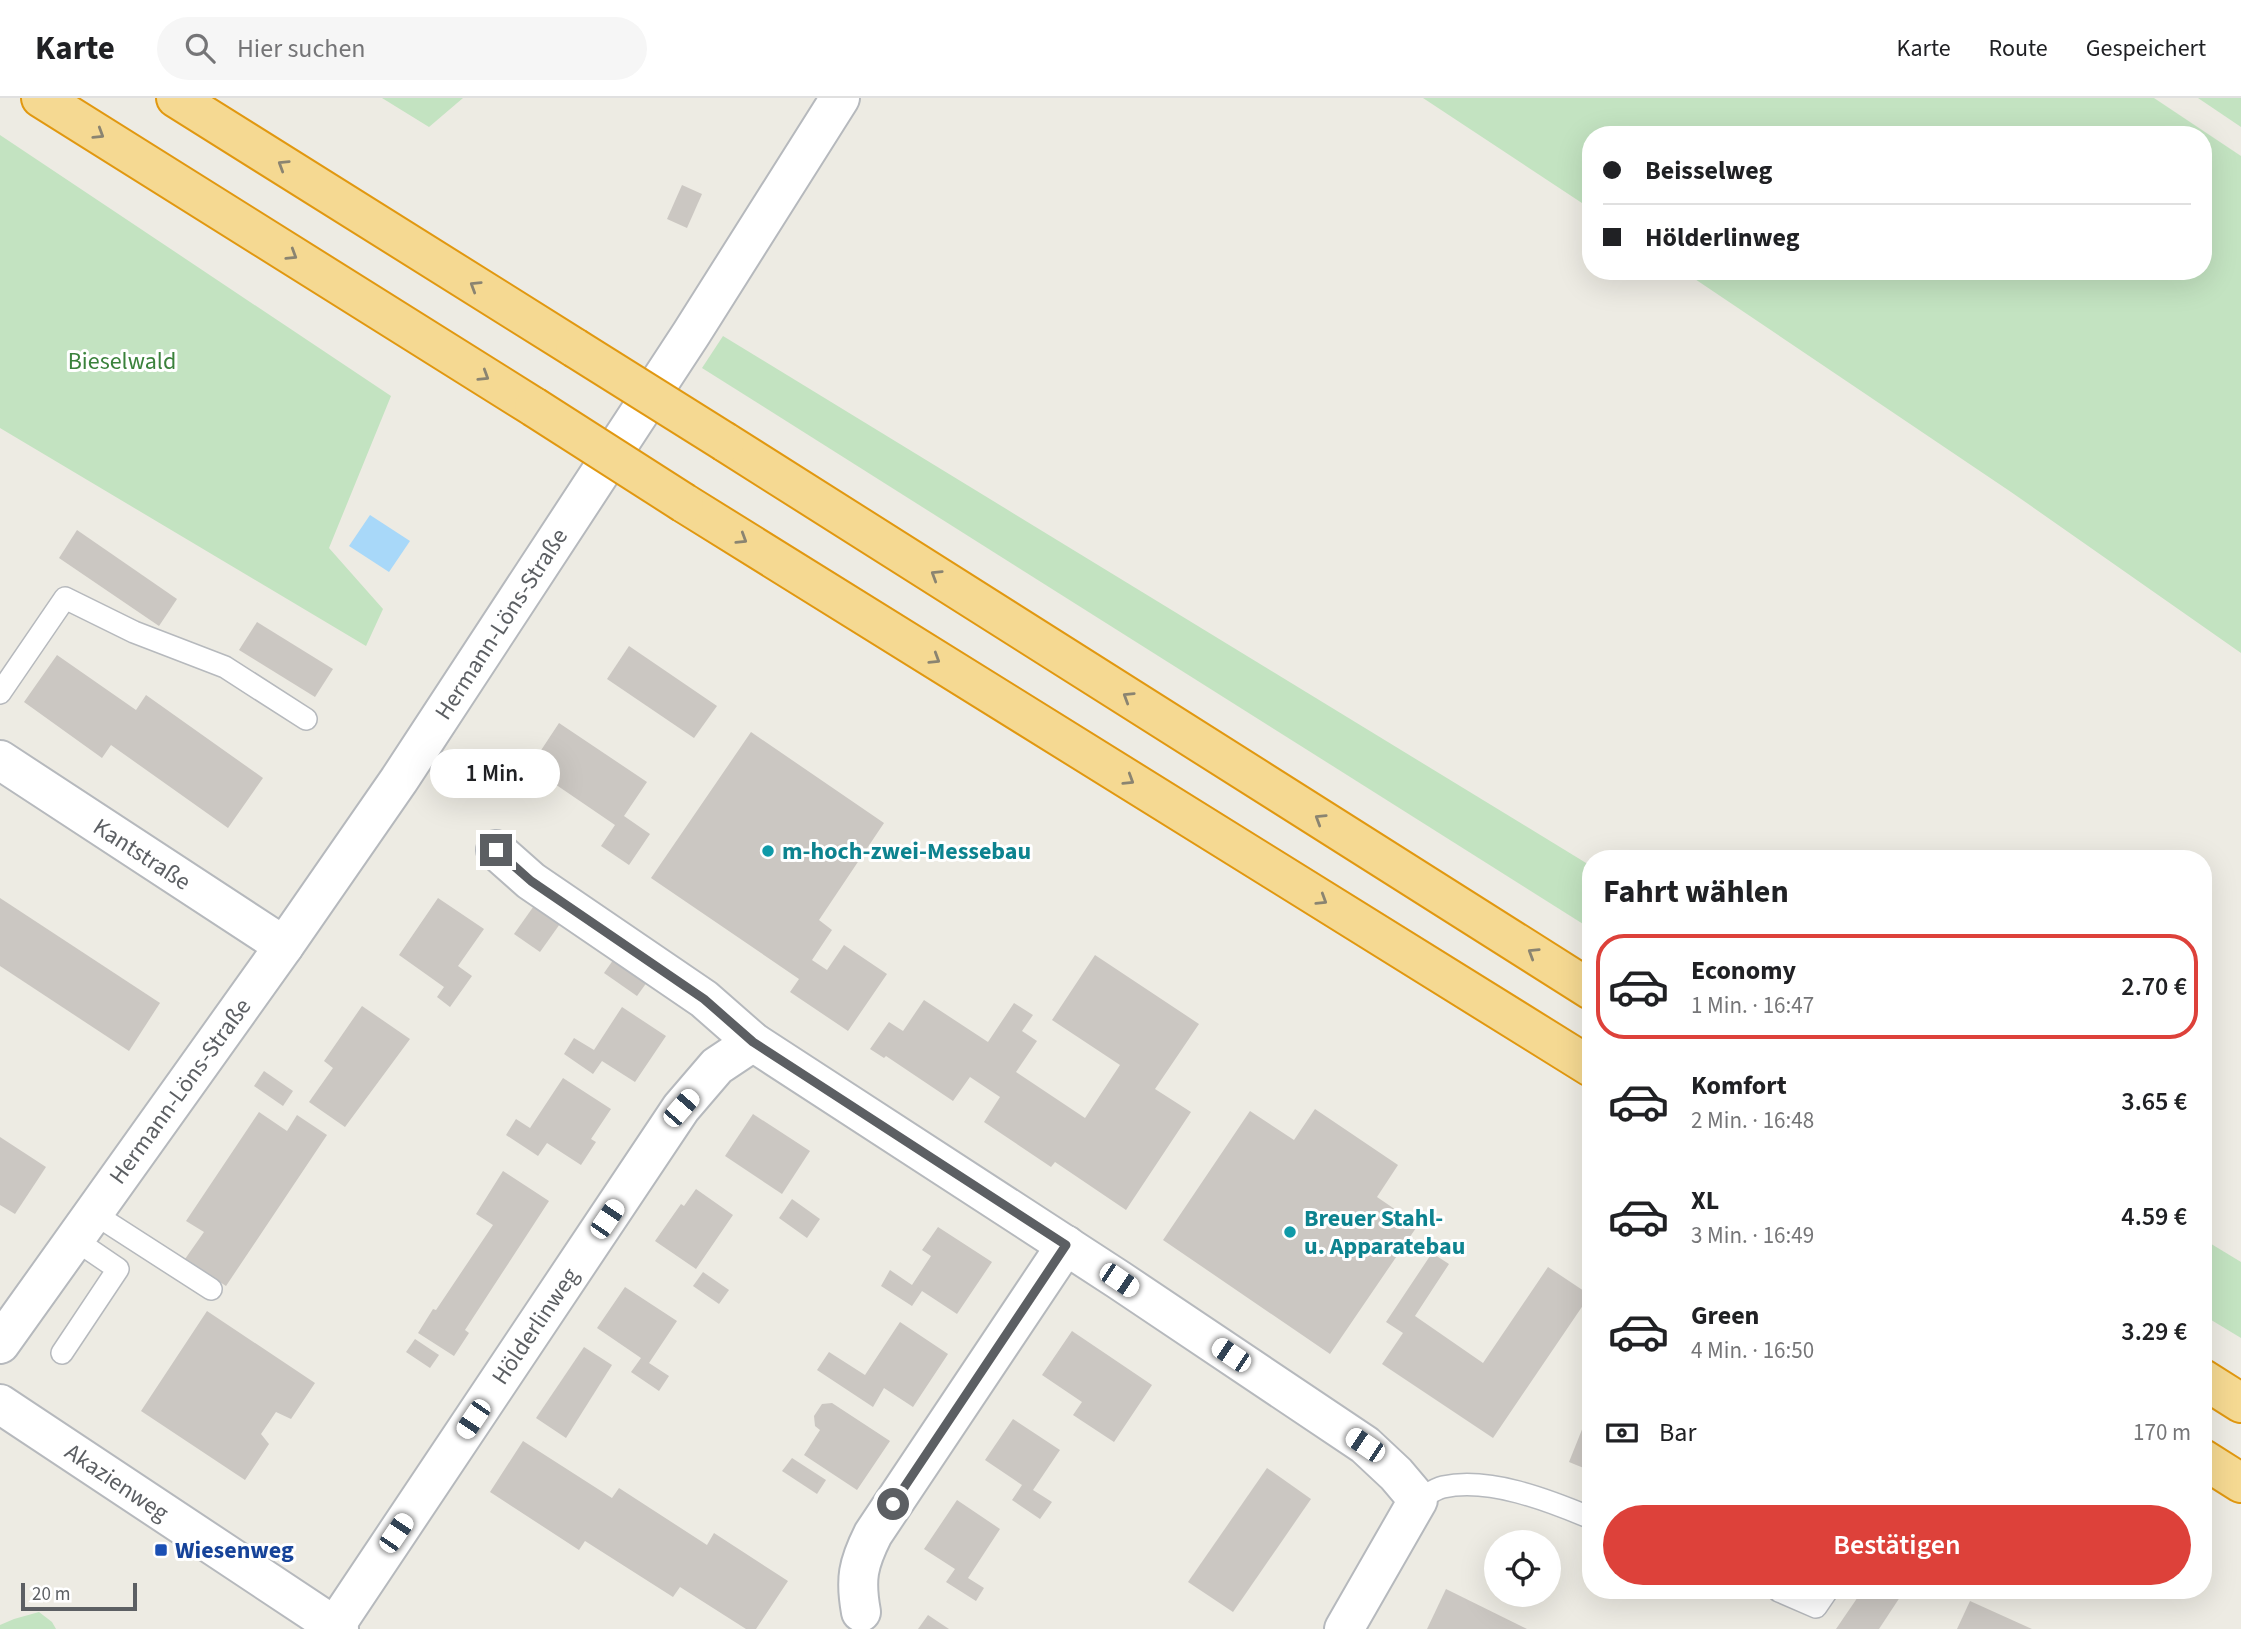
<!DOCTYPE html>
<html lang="de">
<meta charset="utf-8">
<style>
body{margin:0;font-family:"Source Sans 3",sans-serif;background:#f6f6f6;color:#202124;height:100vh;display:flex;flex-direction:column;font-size:26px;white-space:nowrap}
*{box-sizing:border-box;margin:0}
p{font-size:23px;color:#757577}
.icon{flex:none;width:38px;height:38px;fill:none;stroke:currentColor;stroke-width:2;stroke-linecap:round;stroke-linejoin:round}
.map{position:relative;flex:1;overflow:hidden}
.drawer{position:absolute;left:1582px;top:752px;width:630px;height:749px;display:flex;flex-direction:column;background:#fff;border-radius:28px;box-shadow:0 7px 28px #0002}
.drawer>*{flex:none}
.top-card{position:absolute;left:1582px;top:28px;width:630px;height:154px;border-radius:28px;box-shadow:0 7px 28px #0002;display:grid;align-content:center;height:154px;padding:0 21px;background:#fff}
.fabs{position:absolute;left:1484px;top:1432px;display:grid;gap:14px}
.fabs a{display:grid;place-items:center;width:77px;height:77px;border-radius:50%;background:#fff;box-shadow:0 7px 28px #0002;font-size:35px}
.scale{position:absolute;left:21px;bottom:18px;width:116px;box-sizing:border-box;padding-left:7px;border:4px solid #5c5f63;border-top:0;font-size:19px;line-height:24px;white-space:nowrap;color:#5c5f63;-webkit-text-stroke:5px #fff;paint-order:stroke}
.end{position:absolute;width:32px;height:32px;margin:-16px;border:9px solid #5c5f63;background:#fff;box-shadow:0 0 0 4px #fff}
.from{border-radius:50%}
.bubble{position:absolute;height:49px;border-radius:24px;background:#fff;box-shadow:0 7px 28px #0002;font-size:23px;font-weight:600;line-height:49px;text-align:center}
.car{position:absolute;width:21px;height:42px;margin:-21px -10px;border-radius:9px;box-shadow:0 0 5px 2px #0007;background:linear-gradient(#fff 24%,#345 0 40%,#fff 0 76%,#345 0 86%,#fff 0)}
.top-card b{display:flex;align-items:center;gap:24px;height:66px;font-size:26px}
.top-card b+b{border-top:2px solid #e0e0e0}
.top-card i{width:18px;height:18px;background:#202124}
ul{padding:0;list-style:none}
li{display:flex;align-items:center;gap:21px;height:105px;margin:0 14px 10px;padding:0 7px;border:4px solid transparent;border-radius:28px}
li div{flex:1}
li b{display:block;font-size:26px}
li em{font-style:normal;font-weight:600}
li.selected{border-color:#dd413a}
li>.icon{width:63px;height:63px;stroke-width:1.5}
h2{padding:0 21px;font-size:32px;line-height:84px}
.pay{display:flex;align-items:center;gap:18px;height:77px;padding:0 21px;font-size:26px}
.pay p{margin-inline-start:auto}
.primary-button{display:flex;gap:14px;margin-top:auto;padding:14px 21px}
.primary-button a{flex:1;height:80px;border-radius:42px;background:#dd413a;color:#fff;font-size:28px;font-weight:600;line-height:80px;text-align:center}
header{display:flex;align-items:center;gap:42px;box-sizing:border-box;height:98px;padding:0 35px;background:#fff;border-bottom:2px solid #e0e0e0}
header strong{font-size:33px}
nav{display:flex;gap:38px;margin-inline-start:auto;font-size:24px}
.search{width:490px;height:63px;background:#f6f6f6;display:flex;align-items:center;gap:18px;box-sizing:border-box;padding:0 24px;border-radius:38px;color:#757577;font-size:26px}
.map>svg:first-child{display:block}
</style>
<header>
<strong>Karte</strong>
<div class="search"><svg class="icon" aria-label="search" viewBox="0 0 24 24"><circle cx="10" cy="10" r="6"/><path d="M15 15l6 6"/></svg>Hier suchen</div>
<nav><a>Karte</a><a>Route</a><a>Gespeichert</a></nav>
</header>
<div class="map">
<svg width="2241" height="1531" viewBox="0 0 2241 1531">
<rect width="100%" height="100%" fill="#edebe3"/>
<g fill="#c3e3c1">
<polygon points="382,0 463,0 429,29"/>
<polygon points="1423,0 2154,0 2241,58 2241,555 2011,394 1683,173 2203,173 2203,37 1591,37 1591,111"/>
<polygon points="2198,0 2241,0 2241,29"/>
<polygon points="0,37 391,298 329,450 383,511 366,548 0,330"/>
<polygon points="723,238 1591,768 1591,831 702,270"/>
<polygon points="2203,1141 2241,1164 2241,1240 2203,1217"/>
<polygon points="39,1514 52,1524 56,1531 0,1531 0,1527 14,1521"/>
</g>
<polygon fill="#a8d8f9" points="370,417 410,443 389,474 349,448"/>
<g fill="#cbc7c2">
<polygon points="682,87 702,96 687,130 667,121"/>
<polygon points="77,432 177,501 159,528 59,460"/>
<polygon points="257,524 333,571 315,599 239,552"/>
<polygon points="629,548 717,608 694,640 607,581"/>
<polygon points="57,557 136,612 146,597 263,680 228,730 111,647 102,660 24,604"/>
<polygon points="559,625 647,684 624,718 650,736 629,767 601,748 615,727 530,669"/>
<polygon points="751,634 884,725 819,822 832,832 812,862 827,872 844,847 887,876 848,933 790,894 799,881 651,780"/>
<polygon points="0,800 160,905 129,953 0,868"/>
<polygon points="438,800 484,831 458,868 472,878 450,909 437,899 444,889 399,857"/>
<polygon points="536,805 562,823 540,854 514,836"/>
<polygon points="1095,857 1199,926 1155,991 1191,1014 1126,1112 1055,1064 1051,1069 984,1024 1000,999 970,979 953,1003 886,958 884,960 870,951 889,924 903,933 924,902 988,944 1014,905 1033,917 1022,933 1037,943 1016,974 1085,1020 1120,967 1052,922"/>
<polygon points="616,858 650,880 637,898 604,875"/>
<polygon points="362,908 410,941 345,1029 309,1004 333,970 324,963"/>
<polygon points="622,909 666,938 635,984 602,963 593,976 564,956 574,940 594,952"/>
<polygon points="264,973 293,993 283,1008 254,988"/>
<polygon points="563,980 611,1011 591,1041 596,1044 581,1067 547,1045 538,1058 506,1037 516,1021 530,1030"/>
<polygon points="1315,1011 1398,1067 1377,1099 1418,1127 1330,1256 1163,1142 1250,1013 1294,1042"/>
<polygon points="259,1014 287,1033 297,1017 327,1037 226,1188 185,1161 204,1134 186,1123"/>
<polygon points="753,1016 810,1053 782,1096 725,1058"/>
<polygon points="0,1039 46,1069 15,1116 0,1107"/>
<polygon points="503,1073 549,1103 465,1232 469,1235 454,1258 418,1235 433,1211 436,1212 493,1127 476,1116"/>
<polygon points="696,1091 733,1117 696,1171 655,1143 681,1106 684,1108"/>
<polygon points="792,1101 820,1121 807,1140 779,1120"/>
<polygon points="938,1129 992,1164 957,1216 922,1193 912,1208 881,1188 890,1172 912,1187 931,1158 922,1152"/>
<polygon points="1432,1155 1449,1166 1415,1218 1483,1265 1548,1169 1590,1197 1493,1340 1382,1266 1403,1235 1386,1224"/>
<polygon points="703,1174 729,1192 719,1206 693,1188"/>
<polygon points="625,1189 677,1223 649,1265 669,1278 659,1293 631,1274 641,1260 597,1230"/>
<polygon points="207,1213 315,1285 291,1321 276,1314 261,1336 269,1346 245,1382 141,1313"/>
<polygon points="900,1224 948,1256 913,1309 884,1290 873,1309 817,1272 829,1254 865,1277"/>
<polygon points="1072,1233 1152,1287 1114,1344 1073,1317 1082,1304 1042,1277"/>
<polygon points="415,1241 439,1257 430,1270 406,1254"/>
<polygon points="584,1249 612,1267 566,1340 536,1320"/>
<polygon points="832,1305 890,1343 857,1392 804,1357 820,1332 815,1328 814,1318 822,1306"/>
<polygon points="1591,1309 1591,1373 1569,1364"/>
<polygon points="1013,1321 1060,1352 1033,1392 1052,1404 1040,1421 1012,1402 1022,1387 985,1362"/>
<polygon points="523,1343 612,1400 619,1390 707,1447 714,1435 788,1483 756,1531 746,1531 680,1489 673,1499 585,1443 579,1452 490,1394"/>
<polygon points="792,1360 826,1382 817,1396 782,1373"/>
<polygon points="1267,1370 1311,1401 1233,1514 1188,1484"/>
<polygon points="957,1402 1000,1431 968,1480 984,1490 976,1503 946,1484 955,1471 924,1451"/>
<polygon points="1446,1491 1527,1531 1427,1531"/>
<polygon points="1862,1493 1904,1493 1879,1531 1836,1531"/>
<polygon points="1970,1503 2032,1531 1957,1531"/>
<polygon points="928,1517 949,1531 918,1531"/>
</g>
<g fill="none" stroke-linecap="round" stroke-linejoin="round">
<g stroke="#b6b9bd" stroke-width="24">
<g id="lane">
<polyline points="0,595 65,500 134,534 225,569 306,621"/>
<polyline points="93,1115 211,1191"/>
<polyline points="62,1255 118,1171 74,1141"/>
<path d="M1418 1402C1426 1398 1434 1391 1443 1389 1489 1379 1548 1402 1591 1420"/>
<polyline points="1779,1493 1816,1509 1827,1493"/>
</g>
</g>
<g stroke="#b6b9bd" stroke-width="42">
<g id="street">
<polyline points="0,662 284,848"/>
<polyline points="496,752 531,783 704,901 753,944 1119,1182 1365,1347 1396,1376 1418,1402 1344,1531"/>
<polyline points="0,1246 284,848 399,682 691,236 840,0"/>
<polyline points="0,1306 339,1531"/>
<path d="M861 1514C855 1481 858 1466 873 1436L1066 1147"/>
<polyline points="335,1528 681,1010 717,968 753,944"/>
</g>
</g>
<g stroke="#e19810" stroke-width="42">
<g id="highway">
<polyline points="41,0 534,309"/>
<polyline points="176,0 575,250"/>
<polyline points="725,344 1591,892"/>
<polyline points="684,405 1591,969"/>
<polyline points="2203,1281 2241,1305"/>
<polyline points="2203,1361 2241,1385"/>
</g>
</g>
<use href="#lane" stroke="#fff" stroke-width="21"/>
<use href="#street" stroke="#fff" stroke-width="38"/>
<use href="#highway" stroke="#f5d992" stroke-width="38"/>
<g stroke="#e19810" stroke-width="42" stroke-linecap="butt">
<g id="highway-bridge">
<polyline points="575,250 725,344"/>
<polyline points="534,309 684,405"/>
</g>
</g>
<use href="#highway-bridge" stroke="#f5d992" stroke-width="38"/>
</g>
<defs><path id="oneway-chevron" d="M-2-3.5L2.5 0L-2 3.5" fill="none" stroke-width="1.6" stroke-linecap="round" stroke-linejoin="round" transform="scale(1.75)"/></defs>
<g stroke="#8a8471">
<use href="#oneway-chevron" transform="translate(99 36) rotate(32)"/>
<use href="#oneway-chevron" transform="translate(283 67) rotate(-148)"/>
<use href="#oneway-chevron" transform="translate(292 157) rotate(32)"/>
<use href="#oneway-chevron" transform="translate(475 188) rotate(-148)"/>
<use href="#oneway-chevron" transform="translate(484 278) rotate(32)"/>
<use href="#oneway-chevron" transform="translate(742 441) rotate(32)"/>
<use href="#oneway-chevron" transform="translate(936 477) rotate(-148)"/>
<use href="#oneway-chevron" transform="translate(935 561) rotate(32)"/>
<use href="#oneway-chevron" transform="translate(1128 599) rotate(-148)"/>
<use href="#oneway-chevron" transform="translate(1129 682) rotate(32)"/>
<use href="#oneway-chevron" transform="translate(1320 721) rotate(-148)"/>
<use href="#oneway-chevron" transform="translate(1322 802) rotate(32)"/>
<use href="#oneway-chevron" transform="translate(1533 855) rotate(-148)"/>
</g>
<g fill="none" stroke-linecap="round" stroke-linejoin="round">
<polyline stroke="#5c5f63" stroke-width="9" points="496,752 531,783 704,901 753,944 1066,1147 893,1406"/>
</g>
<g fill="#0f9aa8" stroke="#fff" stroke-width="2.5">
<circle cx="768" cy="753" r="7"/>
<circle cx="1290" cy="1134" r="7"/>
</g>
<rect fill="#1a4fb4" stroke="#fff" stroke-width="2.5" x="154" y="1445" width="14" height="14" rx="3.5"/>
<g text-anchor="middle" stroke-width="6" stroke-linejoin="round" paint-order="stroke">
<g font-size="24" fill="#3b823c" stroke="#fff">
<text x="122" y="271">Bieselwald</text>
</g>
<g font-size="24" fill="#5c5f63" stroke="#fff">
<text transform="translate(501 526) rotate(-57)" y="8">Hermann-Löns-Straße</text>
<text transform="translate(142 756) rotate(33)" y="8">Kantstraße</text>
<text transform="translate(180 993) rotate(-54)" y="8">Hermann-Löns-Straße</text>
<text transform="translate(535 1228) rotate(-56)" y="8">Hölderlinweg</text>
<text transform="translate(117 1384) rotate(34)" y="8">Akazienweg</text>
</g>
<g font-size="24" font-weight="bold" fill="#0d838f" stroke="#fff" text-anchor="start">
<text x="782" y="761">m-hoch-zwei-Messebau</text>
<text x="1304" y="1128">Breuer Stahl-<tspan x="1304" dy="28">u. Apparatebau</tspan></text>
</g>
<g font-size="24" font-weight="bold" fill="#164399" stroke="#fff" text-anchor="start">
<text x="175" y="1460">Wiesenweg</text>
</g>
</g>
</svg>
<div class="fabs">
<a><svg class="icon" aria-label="locate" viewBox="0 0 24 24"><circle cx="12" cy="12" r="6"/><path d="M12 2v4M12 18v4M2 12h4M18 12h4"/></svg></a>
</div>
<div class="scale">20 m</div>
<i class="end from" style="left:893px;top:1406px"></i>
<i class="end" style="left:496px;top:752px"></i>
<div class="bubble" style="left:430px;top:651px;width:130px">1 Min.</div>
<i class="car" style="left:681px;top:1010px;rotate:41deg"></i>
<i class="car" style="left:607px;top:1121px;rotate:34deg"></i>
<i class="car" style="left:1119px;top:1182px;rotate:124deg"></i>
<i class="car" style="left:1231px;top:1257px;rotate:304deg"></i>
<i class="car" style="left:473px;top:1321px;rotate:214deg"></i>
<i class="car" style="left:1365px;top:1347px;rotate:304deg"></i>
<i class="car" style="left:396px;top:1435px;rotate:34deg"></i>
<div class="top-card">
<b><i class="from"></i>Beisselweg</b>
<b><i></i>Hölderlinweg</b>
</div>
<section class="drawer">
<h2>Fahrt wählen</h2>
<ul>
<li class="selected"><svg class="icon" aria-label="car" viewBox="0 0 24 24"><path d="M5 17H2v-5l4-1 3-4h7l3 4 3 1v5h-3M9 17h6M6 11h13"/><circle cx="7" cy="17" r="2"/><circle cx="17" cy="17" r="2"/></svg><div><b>Economy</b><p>1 Min. · 16:47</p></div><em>2.70 €</em></li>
<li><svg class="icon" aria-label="car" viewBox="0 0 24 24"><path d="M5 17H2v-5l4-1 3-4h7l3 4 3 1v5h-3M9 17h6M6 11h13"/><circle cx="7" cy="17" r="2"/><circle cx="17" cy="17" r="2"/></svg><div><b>Komfort</b><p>2 Min. · 16:48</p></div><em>3.65 €</em></li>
<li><svg class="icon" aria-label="car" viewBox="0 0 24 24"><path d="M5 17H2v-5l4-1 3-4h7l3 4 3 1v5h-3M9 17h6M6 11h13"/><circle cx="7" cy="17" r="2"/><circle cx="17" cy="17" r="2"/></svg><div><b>XL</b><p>3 Min. · 16:49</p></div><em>4.59 €</em></li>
<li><svg class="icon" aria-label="car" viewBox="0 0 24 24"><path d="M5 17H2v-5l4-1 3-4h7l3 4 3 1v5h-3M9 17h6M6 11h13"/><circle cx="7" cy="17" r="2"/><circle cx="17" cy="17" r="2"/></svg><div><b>Green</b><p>4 Min. · 16:50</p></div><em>3.29 €</em></li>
</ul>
<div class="pay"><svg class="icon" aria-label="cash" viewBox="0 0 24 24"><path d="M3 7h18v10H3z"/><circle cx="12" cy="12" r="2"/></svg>Bar<p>170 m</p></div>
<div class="primary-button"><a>Bestätigen</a></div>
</section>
</div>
